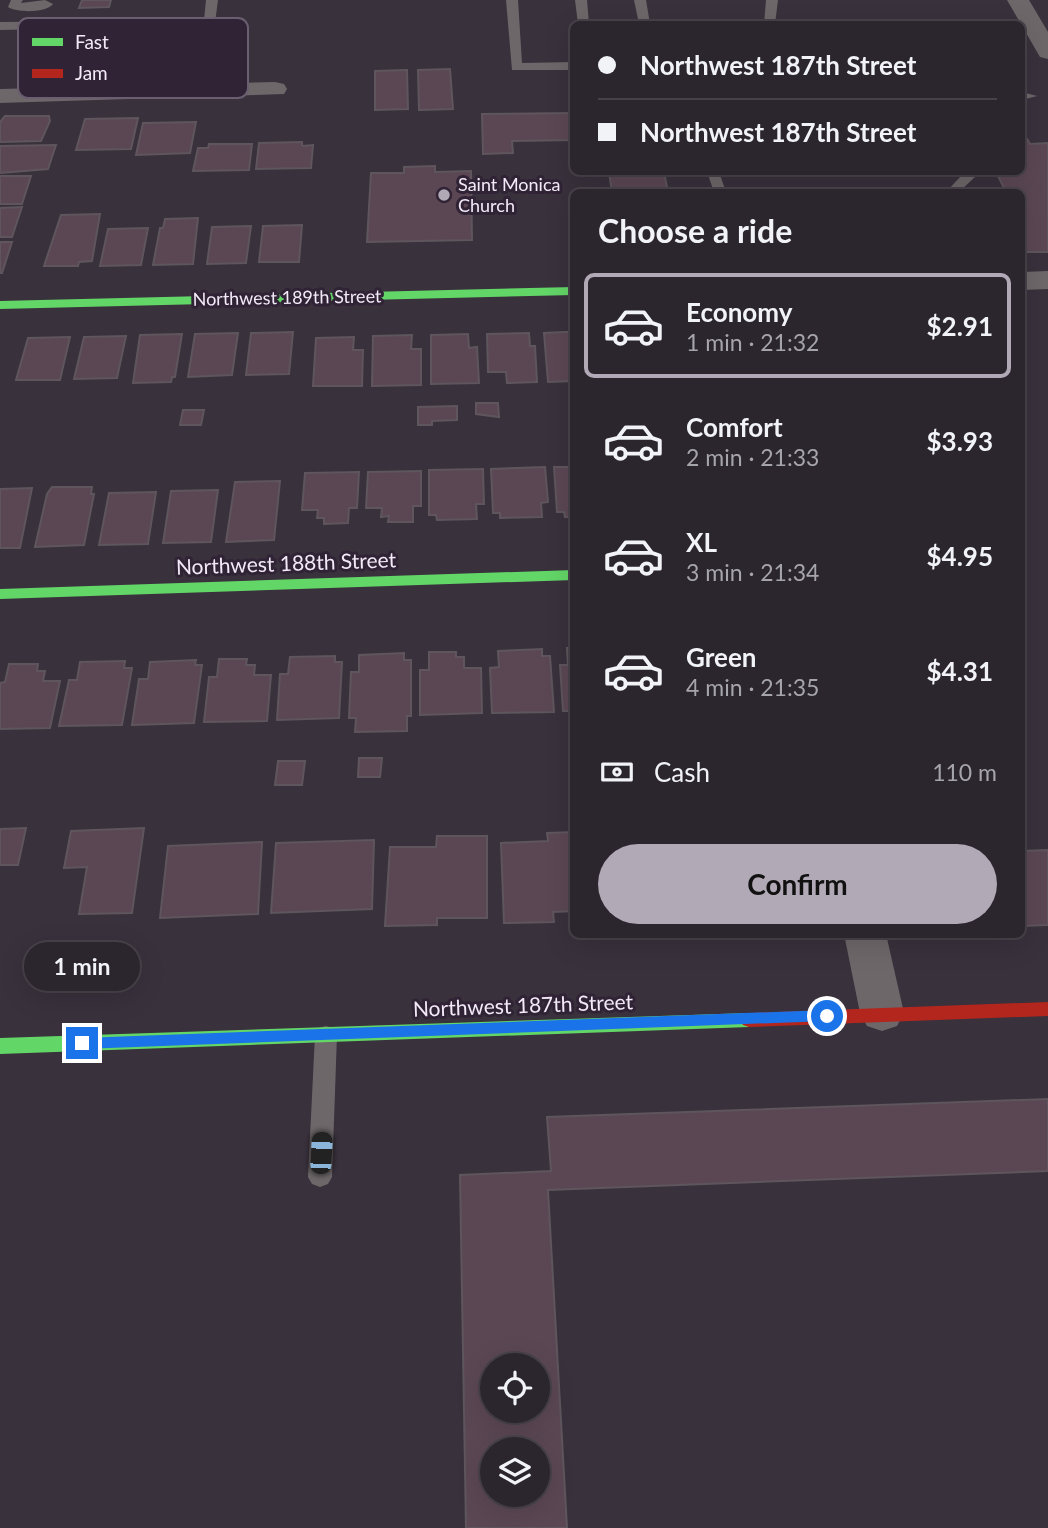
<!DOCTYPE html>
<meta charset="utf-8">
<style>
body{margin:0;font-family:Lato,sans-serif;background:#332d35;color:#f1f3f6;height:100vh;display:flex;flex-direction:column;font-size:26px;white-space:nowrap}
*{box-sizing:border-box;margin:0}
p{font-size:23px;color:#a6a5aa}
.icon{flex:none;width:38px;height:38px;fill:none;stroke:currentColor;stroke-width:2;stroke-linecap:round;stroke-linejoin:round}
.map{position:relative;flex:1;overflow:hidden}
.drawer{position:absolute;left:570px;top:189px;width:455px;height:749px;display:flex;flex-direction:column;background:#2b252d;border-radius:10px;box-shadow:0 7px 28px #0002,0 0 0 2px #474249}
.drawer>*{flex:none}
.banner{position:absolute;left:570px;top:21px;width:455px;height:154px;border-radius:10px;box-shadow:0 7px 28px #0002,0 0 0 2px #474249;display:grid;align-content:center;height:154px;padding:0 28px;background:#2b252d}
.fabs{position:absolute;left:480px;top:1353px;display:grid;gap:14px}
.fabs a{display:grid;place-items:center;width:70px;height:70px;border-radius:50%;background:#2b252d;box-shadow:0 7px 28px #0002,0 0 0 2px #474249;font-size:35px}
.end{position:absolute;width:32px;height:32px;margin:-16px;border:9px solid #1a73e8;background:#fff;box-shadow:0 0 0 4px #fff}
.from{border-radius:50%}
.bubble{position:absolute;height:49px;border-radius:24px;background:#2b252d;box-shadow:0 7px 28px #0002,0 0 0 2px #474249;font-size:23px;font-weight:700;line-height:49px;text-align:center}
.car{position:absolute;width:21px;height:42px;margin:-21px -10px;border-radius:9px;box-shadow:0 0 5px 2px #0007;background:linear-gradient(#222 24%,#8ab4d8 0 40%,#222 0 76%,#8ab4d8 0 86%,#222 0)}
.banner b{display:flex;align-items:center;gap:24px;height:66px;font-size:26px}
.banner b+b{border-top:2px solid #474249}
.banner i{width:18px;height:18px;background:#f1f3f6}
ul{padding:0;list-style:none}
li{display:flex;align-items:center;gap:21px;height:105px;margin:0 14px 10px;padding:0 14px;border:4px solid transparent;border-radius:10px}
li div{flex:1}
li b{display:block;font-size:26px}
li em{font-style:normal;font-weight:700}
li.current{border-color:#b2a9b6}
li>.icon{width:63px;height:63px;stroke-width:1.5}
h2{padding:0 28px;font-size:32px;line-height:84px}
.pay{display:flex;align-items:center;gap:18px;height:77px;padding:0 28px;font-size:26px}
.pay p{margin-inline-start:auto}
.action{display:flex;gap:14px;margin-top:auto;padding:14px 28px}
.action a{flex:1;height:80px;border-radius:42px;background:#b2a9b6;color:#111;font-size:28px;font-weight:700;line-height:80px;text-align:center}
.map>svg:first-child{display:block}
</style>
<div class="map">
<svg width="1048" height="1528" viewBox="0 0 1048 1528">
<rect width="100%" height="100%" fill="#39313c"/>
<g fill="#5b4754" stroke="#5e565c" stroke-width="2" fill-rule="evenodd">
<polygon points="82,0 111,0 109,7 79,8"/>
<polygon points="450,69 453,109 419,110 418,70"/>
<polygon points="407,70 408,109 375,110 375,71"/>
<polygon points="574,113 574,140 512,141 513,153 483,154 482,114"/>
<polygon points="5,116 49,116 50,121 41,141 0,142 0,122"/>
<polygon points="138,118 131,149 76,150 85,119"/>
<polygon points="196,122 190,153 136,155 143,123"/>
<polygon points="1027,139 1030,144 1048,143 1048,252 1022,252 1022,192 1006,192 996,172 1022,172 1022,140"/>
<polygon points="302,142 302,146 313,145 311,168 256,169 259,143"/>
<polygon points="209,144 252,144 249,170 193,171 198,148 208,148"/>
<polygon points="56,145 48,169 0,173 0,146"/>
<polygon points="435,166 435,172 471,171 472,240 367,242 371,173 404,173 404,167"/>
<polygon points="609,172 664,172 668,192 612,192"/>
<polygon points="0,176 31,176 22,204 0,204"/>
<polygon points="22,207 12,237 0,237 0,208"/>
<polygon points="100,214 92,261 79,262 78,266 44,266 61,215"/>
<polygon points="198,218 193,264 153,265 160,228 163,228 165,219"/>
<polygon points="302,225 299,262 259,262 263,226"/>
<polygon points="251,226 246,263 207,264 212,227"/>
<polygon points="148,228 141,265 100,266 108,229"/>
<polygon points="0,242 12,242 2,273 0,273"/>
<polygon points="293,332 289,374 246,375 251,333"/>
<polygon points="564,332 574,332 574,381 548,382 544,333"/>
<polygon points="238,333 232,375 188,377 195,334"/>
<polygon points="529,333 530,346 535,346 537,382 507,383 506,372 488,372 487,334"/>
<polygon points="182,334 175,377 172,377 171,382 133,383 140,335"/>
<polygon points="468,334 469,348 477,347 479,383 431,384 431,335"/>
<polygon points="412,335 411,349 421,349 421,385 372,386 373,336"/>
<polygon points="126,336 117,378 74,379 84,337"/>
<polygon points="70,337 60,380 16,380 28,338"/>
<polygon points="354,337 353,350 363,350 362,386 313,386 316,338"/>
<polygon points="476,403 498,403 499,417 476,414"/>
<polygon points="457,406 457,420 432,421 432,425 418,425 418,407"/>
<polygon points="183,410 204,410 201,425 180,425"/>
<polygon points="545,467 548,502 541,503 542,517 500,518 500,513 493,513 491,469"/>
<polygon points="554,467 574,467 574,517 565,517 564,512 557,512"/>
<polygon points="483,469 484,504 476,504 477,519 437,520 436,515 429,515 429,470"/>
<polygon points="421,471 421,506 413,506 413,522 388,522 389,516 381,517 382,508 366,508 368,472"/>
<polygon points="359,472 357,508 349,508 348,523 324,524 324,518 317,518 318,510 302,510 305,473"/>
<polygon points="280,481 274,540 226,542 235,482"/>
<polygon points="52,487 92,487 91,494 94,494 84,545 35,547 47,494"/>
<polygon points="32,488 20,548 0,548 0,489"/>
<polygon points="218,490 211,542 163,543 171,491"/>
<polygon points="156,492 148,544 99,545 109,493"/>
<polygon points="567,648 574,648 574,711 563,711 560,665 568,665"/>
<polygon points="542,649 542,656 550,656 554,712 492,713 490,668 499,667 498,651"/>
<polygon points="429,652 456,652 456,657 464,657 464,668 481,668 482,713 420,715 420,670 429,670"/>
<polygon points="404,653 404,660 411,660 411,716 407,716 407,731 355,732 356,718 349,718 351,672 359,672 359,655"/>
<polygon points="335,656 335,662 342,662 339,718 277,720 280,674 288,674 290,657"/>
<polygon points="219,659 247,659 246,665 255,665 254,675 271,675 267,721 204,722 209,677 217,677"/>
<polygon points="196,660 195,665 202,665 194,723 132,725 139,679 148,679 150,662"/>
<polygon points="125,661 124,668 132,668 122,725 59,726 69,680 77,680 80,662"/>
<polygon points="9,664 38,664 37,671 45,671 43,681 60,681 50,728 0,729 0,683 5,682"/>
<polygon points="359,758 382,758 380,777 358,777"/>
<polygon points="278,761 305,761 302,785 275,785"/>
<polygon points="26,828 18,865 0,865 0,829"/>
<polygon points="144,828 132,913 79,914 87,867 64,868 71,831"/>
<polygon points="574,832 574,911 553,912 554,922 504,923 501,843 548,841 547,833"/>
<polygon points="437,836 487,836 487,918 437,918 437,925 385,926 390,847 436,847"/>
<polygon points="374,840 372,909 271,913 276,843"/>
<polygon points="262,842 258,914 160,918 168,846"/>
<polygon points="1048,850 1048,925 1022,926 1022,851"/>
<path d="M1048 1099V1171L548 1190 567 1528H466L460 1175 551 1171 547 1117ZM492 1365H537V1410H492ZM492 1449H537V1494H492Z"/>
</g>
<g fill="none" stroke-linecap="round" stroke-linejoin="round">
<g fill="#6d6769" fill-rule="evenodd">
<path d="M11 0H23L21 3 45 0 53 4C46 13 17 13 8 7Z"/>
<polygon points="206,0 218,0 215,23 209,26 0,30 0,22 204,20"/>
<polygon points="506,0 518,0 522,63 574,62 574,70 512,70"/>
<polygon points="575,0 587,0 589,24 578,24"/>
<polygon points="634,0 646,0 650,24 639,24"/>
<polygon points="766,0 778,0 775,24 764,24"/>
<polygon points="1022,92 1037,96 1022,100"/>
<polygon points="707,172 719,172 726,192 714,192"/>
<polygon points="960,172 972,172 976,176 959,192 946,192 962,175"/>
<polygon points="326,1026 334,1028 337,1035 332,1177 328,1184 320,1187 312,1184 308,1177 315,1035 318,1028"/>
</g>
<g fill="#6d6769" fill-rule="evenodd">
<polygon points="1007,0 1029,0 1048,32 1048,59 1040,57"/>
<polygon points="275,82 284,84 287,89 284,94 0,103 0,89"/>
<polygon points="1048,271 1048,289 1022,290 1022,272"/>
<polygon points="844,934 886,934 904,1013 897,1026 882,1031 867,1026 860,1013"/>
</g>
<g fill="#63d668" fill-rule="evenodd">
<polygon points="574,287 574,295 0,309 0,301"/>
<polygon points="574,570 574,580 0,599 0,589"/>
<polygon points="749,1013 755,1015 758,1020 755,1025 749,1027 0,1054 0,1038"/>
</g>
<polygon fill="#b3261e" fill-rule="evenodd" points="1048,1002 1048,1016 749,1027 743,1025 740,1020 743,1015 749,1013"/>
</g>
<polygon fill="#1a73e8" points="827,1010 833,1016 827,1021 82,1049 75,1043 82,1038"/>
<circle fill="#b2a9b6" stroke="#302336" stroke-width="2.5" cx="444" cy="195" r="7"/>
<g text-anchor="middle" stroke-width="6" stroke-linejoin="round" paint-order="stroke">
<g font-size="18" fill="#f3eaf7" stroke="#302336" text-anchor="start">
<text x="458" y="191">Saint Monica<tspan x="458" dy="21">Church</tspan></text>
</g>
<g font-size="18" fill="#f3eaf7" stroke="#302336">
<text transform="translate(287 298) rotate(-1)" y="6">Northwest 189th Street</text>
</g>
<g font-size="21" fill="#f3eaf7" stroke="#302336">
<text transform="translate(286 564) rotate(-2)" y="7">Northwest 188th Street</text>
<text transform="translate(523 1006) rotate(-2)" y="7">Northwest 187th Street</text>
</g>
</g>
<rect x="18" y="18" width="230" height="80" rx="10" fill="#302336" stroke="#6a5f70" stroke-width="2"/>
<rect x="32" y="38" width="31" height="8" fill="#63d668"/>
<rect x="32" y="69" width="31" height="9" fill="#b3261e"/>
<g font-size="19" fill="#f3eaf7">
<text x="75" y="49">Fast</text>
<text x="75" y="80">Jam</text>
</g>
</svg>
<div class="fabs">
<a><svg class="icon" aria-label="locate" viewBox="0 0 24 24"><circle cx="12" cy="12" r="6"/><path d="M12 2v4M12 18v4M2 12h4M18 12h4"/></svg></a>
<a><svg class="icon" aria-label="layers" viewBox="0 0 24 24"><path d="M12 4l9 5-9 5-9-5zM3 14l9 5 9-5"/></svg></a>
</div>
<i class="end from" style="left:827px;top:1016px"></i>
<i class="end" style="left:82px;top:1043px"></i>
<div class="bubble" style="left:24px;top:942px;width:116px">1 min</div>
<i class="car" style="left:321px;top:1153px;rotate:3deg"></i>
<div class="banner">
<b><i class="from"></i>Northwest 187th Street</b>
<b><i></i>Northwest 187th Street</b>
</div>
<section class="drawer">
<h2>Choose a ride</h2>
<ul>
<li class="current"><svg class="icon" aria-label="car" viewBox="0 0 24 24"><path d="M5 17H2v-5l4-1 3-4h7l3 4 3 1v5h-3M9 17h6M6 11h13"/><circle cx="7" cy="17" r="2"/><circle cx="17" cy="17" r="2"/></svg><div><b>Economy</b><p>1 min · 21:32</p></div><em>$2.91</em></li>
<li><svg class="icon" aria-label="car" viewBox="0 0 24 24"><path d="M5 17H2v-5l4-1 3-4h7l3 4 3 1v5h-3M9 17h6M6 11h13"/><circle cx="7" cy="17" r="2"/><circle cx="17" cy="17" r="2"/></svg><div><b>Comfort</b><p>2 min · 21:33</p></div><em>$3.93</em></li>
<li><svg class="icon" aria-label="car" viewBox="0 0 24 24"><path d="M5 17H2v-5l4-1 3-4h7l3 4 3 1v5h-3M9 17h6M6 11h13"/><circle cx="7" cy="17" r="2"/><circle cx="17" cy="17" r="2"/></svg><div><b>XL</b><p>3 min · 21:34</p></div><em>$4.95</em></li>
<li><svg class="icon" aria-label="car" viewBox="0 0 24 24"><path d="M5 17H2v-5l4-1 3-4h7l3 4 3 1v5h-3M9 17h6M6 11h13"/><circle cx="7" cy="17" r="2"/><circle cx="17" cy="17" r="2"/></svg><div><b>Green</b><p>4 min · 21:35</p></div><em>$4.31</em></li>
</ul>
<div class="pay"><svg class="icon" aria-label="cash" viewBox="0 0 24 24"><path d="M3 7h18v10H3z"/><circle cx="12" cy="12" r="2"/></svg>Cash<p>110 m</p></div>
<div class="action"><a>Confirm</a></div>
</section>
</div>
